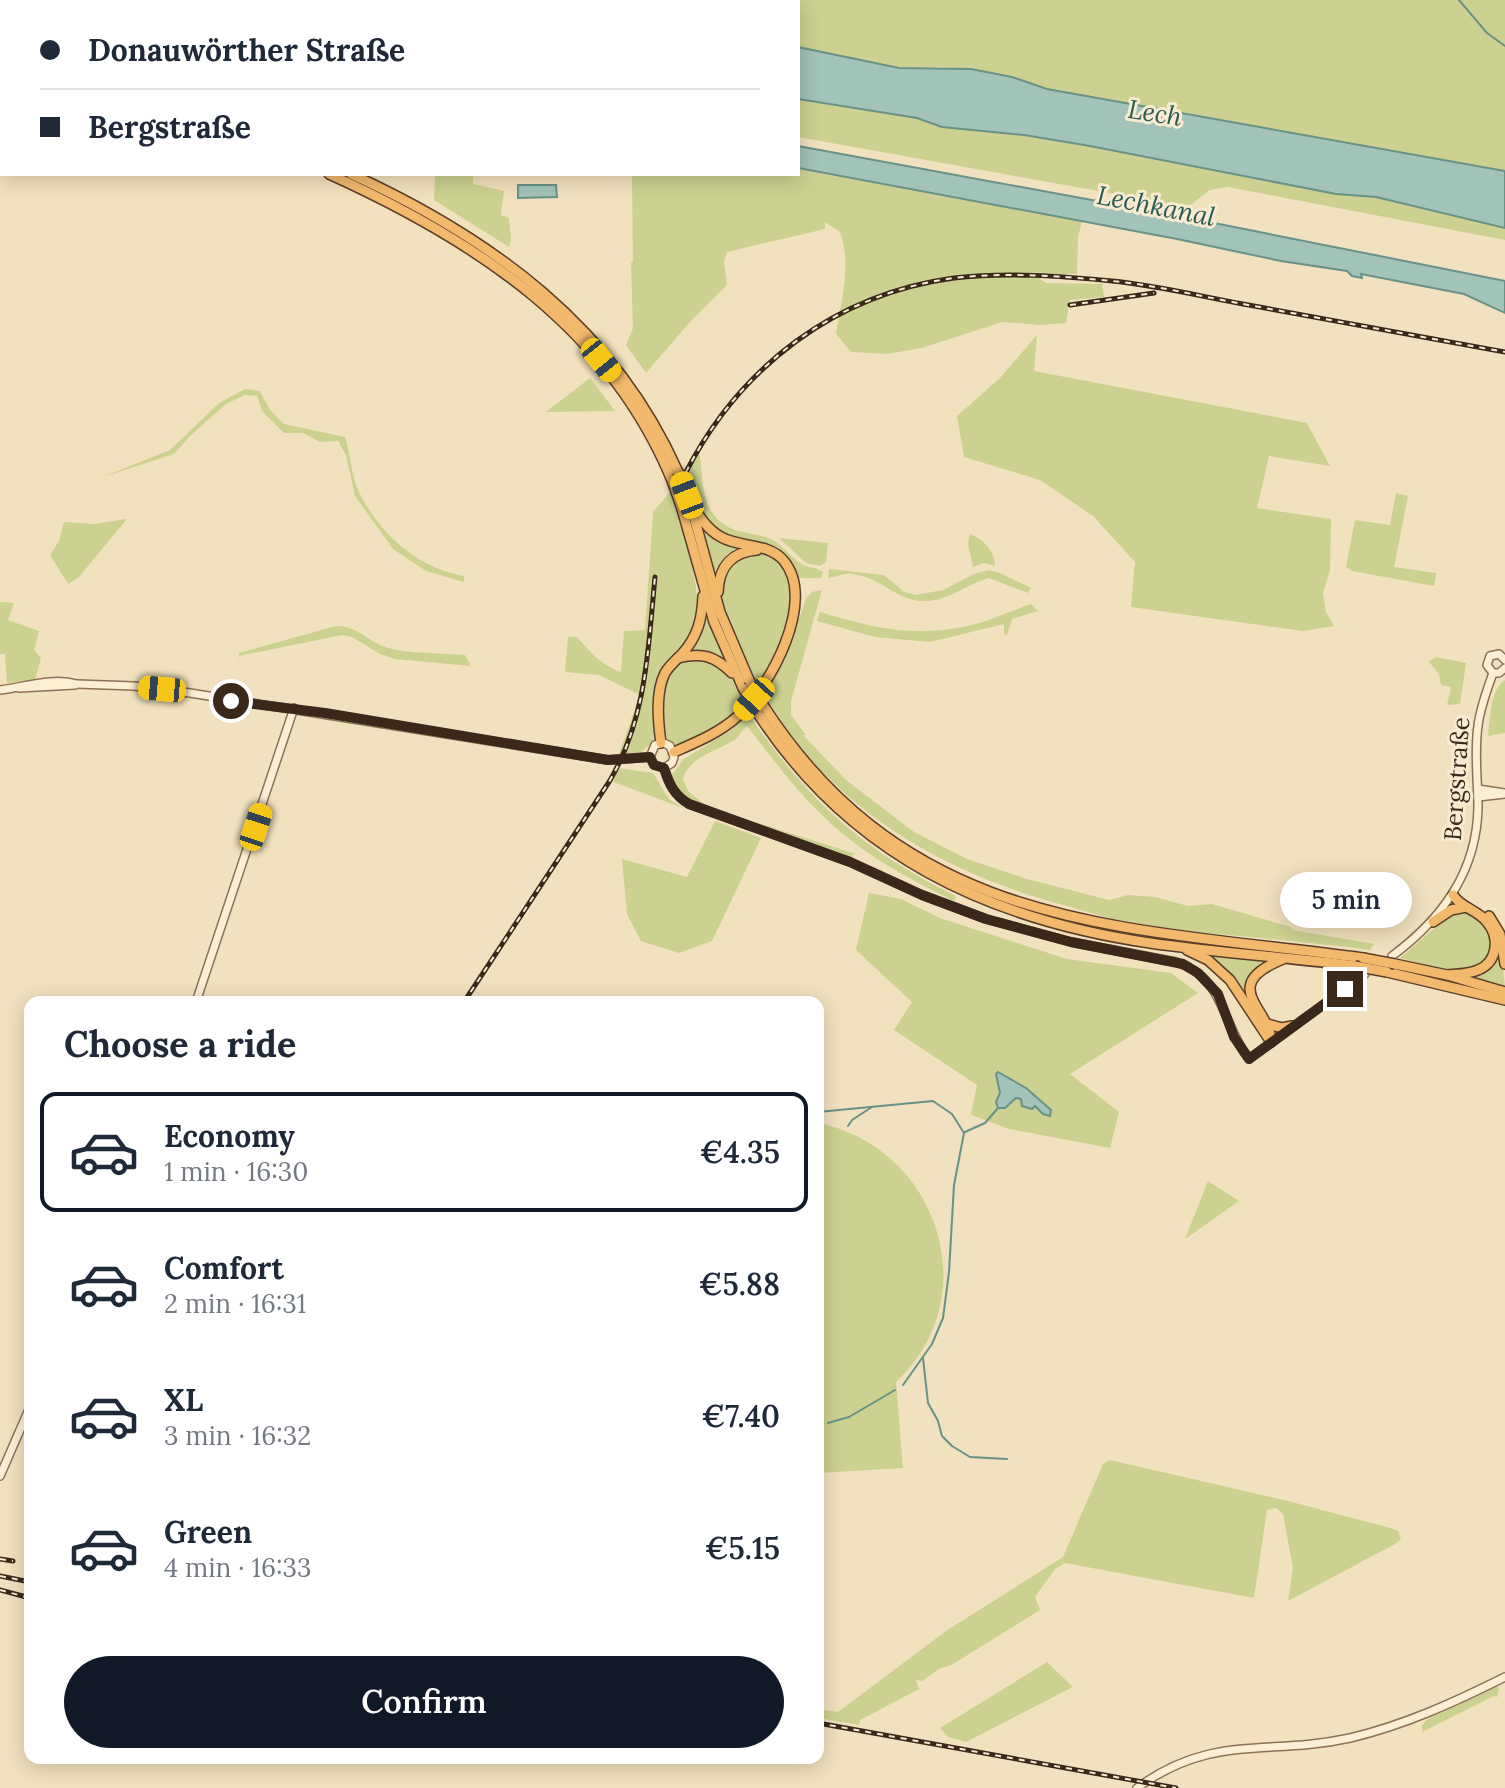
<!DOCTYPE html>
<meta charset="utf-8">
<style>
body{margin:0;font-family:Lora,serif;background:#f6f6f7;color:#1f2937;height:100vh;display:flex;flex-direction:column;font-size:30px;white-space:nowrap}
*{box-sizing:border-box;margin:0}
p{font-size:26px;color:#747a83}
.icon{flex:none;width:44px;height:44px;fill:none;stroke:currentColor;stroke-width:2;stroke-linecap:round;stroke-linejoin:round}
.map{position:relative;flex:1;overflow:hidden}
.drawer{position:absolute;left:24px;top:996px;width:800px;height:768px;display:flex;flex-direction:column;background:#fff;border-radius:16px;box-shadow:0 4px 20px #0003}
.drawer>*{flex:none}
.guide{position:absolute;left:0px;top:0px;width:800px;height:176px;box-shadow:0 4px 20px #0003;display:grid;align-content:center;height:176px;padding:0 40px;background:#fff}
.end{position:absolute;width:36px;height:36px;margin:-18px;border:10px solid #3a291b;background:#fff;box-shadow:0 0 0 4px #fff}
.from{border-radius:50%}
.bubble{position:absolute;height:56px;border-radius:28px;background:#fff;box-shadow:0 4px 20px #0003;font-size:26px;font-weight:600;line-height:56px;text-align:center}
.car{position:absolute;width:24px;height:48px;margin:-24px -12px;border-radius:10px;box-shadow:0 0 6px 2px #0007;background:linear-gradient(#f5c518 24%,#345 0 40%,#f5c518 0 76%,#345 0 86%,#f5c518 0)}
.guide b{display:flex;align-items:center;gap:28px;height:76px;font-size:30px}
.guide b+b{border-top:2px solid #e0e1e3}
.guide i{width:20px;height:20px;background:#1f2937}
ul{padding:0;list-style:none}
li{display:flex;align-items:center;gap:24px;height:120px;margin:0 16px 12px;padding:0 24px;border:4px solid transparent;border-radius:16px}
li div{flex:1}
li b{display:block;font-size:30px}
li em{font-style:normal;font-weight:600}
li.on{border-color:#111827}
li>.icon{width:72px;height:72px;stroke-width:1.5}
h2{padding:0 40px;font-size:36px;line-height:96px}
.cta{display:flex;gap:16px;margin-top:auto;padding:16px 40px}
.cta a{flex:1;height:92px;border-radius:48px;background:#111827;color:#fff;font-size:32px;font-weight:600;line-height:92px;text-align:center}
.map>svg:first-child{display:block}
</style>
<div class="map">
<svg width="1505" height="1788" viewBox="0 0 1505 1788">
<rect width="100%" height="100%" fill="#f2e1be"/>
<g fill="#ccd191">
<polygon points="649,0 1505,0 1505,171 1047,89 1012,77 942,67 899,68 798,47 798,2"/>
<polygon points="798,99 917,118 942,127 1024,135 1090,146 1336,194 1376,197 1505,228 1505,240 1228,187 1210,190 1188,207 798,137"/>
<path d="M798 168 1082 221 1078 237 1077 274 1034 275 1046 283 1102 284 1104 297 1070 300 1066 323 1040 325 1002 322 922 348 887 354 851 352 836 334C841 300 852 265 840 232L825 222V229L727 252 724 261 727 285 690 322 646 373 626 345 633 328 631 263 633 262 632 175 798 174Z"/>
<polygon points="435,174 473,174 473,184 504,191 501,215 509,218 511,239 509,247 434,200"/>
<polygon points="1037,335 1034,371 1307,423 1330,466 1269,456 1257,508 1331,519 1330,570 1323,593 1326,612 1334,626 1303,631 1131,607 1135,562 1093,516 1040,480 964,457 957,416 1000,378"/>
<polygon points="590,378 615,411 546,412"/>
<path d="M245 389 260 391 270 410 284 424 345 437C351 455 351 476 359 492 380 534 417 568 464 576V582L426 571 393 549 355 496 346 455 338 441 320 442 303 433H284L262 411 257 396 245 395 226 404 191 435 174 454 103 477 170 450 219 403Z"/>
<path d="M697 453 700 456C704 486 700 516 735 530 747 534 760 534 771 539 783 545 790 556 800 563 807 568 816 567 823 572L821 578H798L787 559C727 538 706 540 687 474Z"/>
<path d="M670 492C680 520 705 597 696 624 689 645 666 655 661 674 654 696 659 721 653 742L641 752 618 757 640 695 599 675 565 672 568 637H577C591 653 601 665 621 672L624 631 645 630 653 512Z"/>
<polygon points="1396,493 1408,496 1394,567 1436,573 1434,586 1352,571 1346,567 1355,520 1390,525"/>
<polygon points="127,519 79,577 68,584 50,555 59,541 64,522 93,524"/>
<polygon points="700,522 752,547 741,550 716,580"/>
<path d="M970 534C983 539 995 551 995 566L984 563 973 567 968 544Z"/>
<polygon points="779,538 828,543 826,562 820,566 806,563"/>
<path d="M755 552C803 557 792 621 778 652 773 663 765 674 759 685 747 662 719 612 721 586 722 578 727 570 730 562Z"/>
<path d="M829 569 884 575 904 592 916 595 943 590 974 574 989 570 1000 573 1031 588 1028 593 989 578C967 584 947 602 923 601 897 601 879 576 852 574 844 573 837 577 828 578Z"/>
<path d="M822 590 791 701V715L806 735H803L846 780 914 832 967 859 1027 879 1109 900 1128 895 1155 897 1188 906 1212 904 1291 927 1292 930 1374 944 1370 950C1290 939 1208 936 1128 922 1106 918 1085 911 1063 905 941 872 827 807 764 693L785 659 806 599 812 592Z"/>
<polygon points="0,602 14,603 8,620 39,631 34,650 41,658 35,680 7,683 5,654 0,654"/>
<path d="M1031 604 1038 611 1012 619 1007 635 1004 634V624L930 642 875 637 817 621 820 612C875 629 922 639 979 623 997 618 1013 610 1031 604Z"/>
<polygon points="704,607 726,663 707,652 687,652"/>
<path d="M336 626C357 625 368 642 388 648 412 654 440 653 465 655L471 666 395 659 380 654 352 637 342 635 239 656 236 679 239 653Z"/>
<polygon points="1436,657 1466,663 1460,704 1447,705 1451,687 1441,685 1439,674 1429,662"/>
<path d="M687 658C726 660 727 671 745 703 727 722 702 741 676 744L668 740C655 713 660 673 687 658Z"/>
<path d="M1505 680V733L1488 736C1490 719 1490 690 1505 680Z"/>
<path d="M748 713C806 799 862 850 956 896L954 901C905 877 857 851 819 812 792 786 770 755 747 726 743 730 738 738 733 741 715 752 690 756 683 779L688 791 708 807 856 854 852 855 853 859 757 827 746 820H739C713 810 680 805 671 776L684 759 731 730Z"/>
<polygon points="618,768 653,773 669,799 683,808 611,781"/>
<polygon points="715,821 761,838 712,941 679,953 641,941 627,914 622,859 687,877"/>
<polygon points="869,893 901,899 940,918 1067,959 1171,973 1198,993 1070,1074 1119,1112 1110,1148 1009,1129 971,1115 977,1085 894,1030 912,1002 856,950"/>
<path d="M1463 910C1469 913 1480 917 1485 922 1501 940 1489 966 1467 970 1447 974 1420 963 1400 958L1451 914Z"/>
<polygon points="1484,914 1502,958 1505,987 1468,976 1495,956"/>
<polygon points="1203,954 1274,961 1257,971 1251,1005"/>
<path d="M818 1123C938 1147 988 1297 896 1382L903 1468 818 1473Z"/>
<polygon points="1208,1181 1239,1201 1185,1239"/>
<polygon points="1110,1460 1288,1501 1394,1529 1398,1531 1401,1539 1395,1544 1288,1601 1293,1568 1283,1514 1276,1508 1267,1510 1254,1598 1065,1563 1055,1569 1035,1597 1040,1610 953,1664 939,1669 922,1681 916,1680 919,1689 860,1720 859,1725 818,1718 818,1709 838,1712 946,1631 1063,1557 1103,1464"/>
<polygon points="1047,1662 1073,1687 966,1742 948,1737 940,1728"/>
<polygon points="1496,1685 1499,1689 1497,1697 1494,1696 1422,1732 1422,1725 1428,1719"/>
</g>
<g fill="#a2c3b8" stroke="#689286" stroke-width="2">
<polygon points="245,0 649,0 657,2 253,2"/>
<polygon points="798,47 899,68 971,69 1012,77 1047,89 1505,171 1505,228 1376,197 1336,194 1090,146 1024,135 942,127 917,118 798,99"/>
<polygon points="798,146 1184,217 1505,281 1505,313 1464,294 1361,274 1362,278 1352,276 1347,271 1281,261 1177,239 798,168"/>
<polygon points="518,185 556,185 557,197 518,198"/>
<polygon points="998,1072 1026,1088 1051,1110 1050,1116 1043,1114 1035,1106 1032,1109 1022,1106 1021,1099 1016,1098 1005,1108 998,1108 996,1102 1000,1093 996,1074"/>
</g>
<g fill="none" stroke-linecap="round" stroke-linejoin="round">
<g stroke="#689286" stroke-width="2">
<polyline points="1459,0 1487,33 1505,46"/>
<polyline points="818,1112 933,1101 952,1114 964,1133 954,1185 949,1272 943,1318 932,1344 903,1385"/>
<polyline points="848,1126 852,1120 872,1107"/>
<polyline points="965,1132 985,1123 998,1108"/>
<polyline points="923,1358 928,1403 938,1421 942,1436 952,1446 970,1457 1007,1459"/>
<polyline points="828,1423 849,1417 895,1390"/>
</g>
<g stroke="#8d7155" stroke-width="10">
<g id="tertiary">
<polyline points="1493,673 1487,665 1490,656 1499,654 1505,660"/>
<polyline points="1493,673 1499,673 1505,668"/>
<polyline points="19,688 75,685"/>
<path d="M0 690C25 687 52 677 77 684L134 686 190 693 608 760 650 757"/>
<polyline points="650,757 655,745 664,743 670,746 674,757 672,763 664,768"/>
<path d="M664 768C669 784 674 795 689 804L850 862 922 895 986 919 1071 942 1176 962C1226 978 1221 1024 1249 1059L1365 974"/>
<polyline points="1478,789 1505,793"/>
<polyline points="1478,797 1505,794"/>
<path d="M1392 956C1442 919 1477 872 1478 807 1478 780 1474 753 1478 726 1480 708 1487 690 1493 673"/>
<polyline points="196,1002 294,708"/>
<polyline points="0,1476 30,1407"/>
<path d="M1137 1788C1212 1733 1268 1756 1350 1738 1405 1725 1455 1702 1505 1677"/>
</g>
</g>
<g stroke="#5a3e2a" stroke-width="12">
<g id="trunk">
<polyline points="0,76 2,76"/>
<polyline points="0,85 2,85"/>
<path d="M329 174C477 241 610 328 673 483"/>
<path d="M351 174C491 238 614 327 678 472"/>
<polyline points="682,509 714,622 743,688"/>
<polyline points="693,513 720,612 749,680"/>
<path d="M718 592C719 566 732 552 757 550"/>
<path d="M678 658C702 652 715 656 732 673"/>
<path d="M765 708C912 933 1125 926 1363 958"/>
<path d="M759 715C851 855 987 919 1150 943 1218 953 1287 957 1355 966"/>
<path d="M661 743C658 722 655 693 665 673 669 666 676 660 682 654 698 636 702 619 703 596"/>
<path d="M674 752C697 742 719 733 738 716 770 687 817 601 784 561 768 542 740 548 721 537 706 529 698 514 689 500"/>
<polyline points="1489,916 1500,934 1505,964"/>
<polyline points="1433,922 1451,910 1466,907"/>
<polyline points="1187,950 1208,960 1230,980 1271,1042"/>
<polyline points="1395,964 1447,975 1505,992"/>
<polyline points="1387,972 1505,1000"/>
<path d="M1447 975C1458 974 1469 974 1478 970 1498 962 1500 937 1487 922 1478 910 1461 908 1453 895"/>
<polyline points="1264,1023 1282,1028 1292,1026"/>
<path d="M1271 1042C1272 1010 1216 986 1283 959"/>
</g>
</g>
<use href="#tertiary" stroke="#fceed3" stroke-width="7"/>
<use href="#trunk" stroke="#f2b96c" stroke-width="9"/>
<g stroke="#3a291b" stroke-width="5">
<g id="rail">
<polyline points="1070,305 1154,293"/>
<path d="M686 472C740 367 835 294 954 278 1005 272 1061 276 1112 281 1155 285 1199 296 1243 304 1330 320 1417 336 1505 352"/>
<path d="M464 1002 609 782C647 718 648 649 655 577"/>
<polyline points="0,1559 13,1561"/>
<polyline points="0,1576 30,1582"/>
<polyline points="0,1590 30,1598"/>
<polyline points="818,1723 1176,1788"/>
</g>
</g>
<use href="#rail" stroke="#f9ebcf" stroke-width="2" stroke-dasharray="6" stroke-linecap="butt"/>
<g stroke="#5a3e2a" stroke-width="12" stroke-linecap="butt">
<g id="trunk-bridge">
<polyline points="678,472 687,495"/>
<polyline points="673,483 682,509"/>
<polyline points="749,680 765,708"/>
<polyline points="743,688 759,715"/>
<polyline points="1363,958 1395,964"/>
<polyline points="1355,966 1387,972"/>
</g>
</g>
<use href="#trunk-bridge" stroke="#f2b96c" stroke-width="9"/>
</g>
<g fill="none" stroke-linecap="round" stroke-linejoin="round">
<path stroke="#3a291b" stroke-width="10" d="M231 701 325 713 608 760 650 757 654 765 664 768C669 784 674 795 689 804L850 862 922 895 986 919 1071 942 1183 964 1198 973 1218 994 1234 1037 1249 1059 1345 989"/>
</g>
<g text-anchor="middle" stroke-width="6" stroke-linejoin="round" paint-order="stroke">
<g font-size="24" fill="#3a291b" stroke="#f9ebcf">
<text transform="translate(1457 779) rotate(-86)" y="8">Bergstraße</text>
</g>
<g font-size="26" font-style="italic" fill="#295c57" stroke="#f9ebcf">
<text transform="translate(1155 113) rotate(9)" y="9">Lech</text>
<text transform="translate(1156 206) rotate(11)" y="9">Lechkanal</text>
</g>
</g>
</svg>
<i class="end from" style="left:231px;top:701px"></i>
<i class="end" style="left:1345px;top:989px"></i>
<div class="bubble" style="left:1280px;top:872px;width:132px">5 min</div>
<i class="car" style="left:601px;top:360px;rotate:141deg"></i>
<i class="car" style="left:687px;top:495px;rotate:339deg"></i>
<i class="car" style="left:162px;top:689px;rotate:275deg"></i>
<i class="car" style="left:754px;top:699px;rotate:222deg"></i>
<i class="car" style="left:256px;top:827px;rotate:18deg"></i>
<div class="guide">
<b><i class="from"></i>Donauwörther Straße</b>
<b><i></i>Bergstraße</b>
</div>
<section class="drawer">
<h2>Choose a ride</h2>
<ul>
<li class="on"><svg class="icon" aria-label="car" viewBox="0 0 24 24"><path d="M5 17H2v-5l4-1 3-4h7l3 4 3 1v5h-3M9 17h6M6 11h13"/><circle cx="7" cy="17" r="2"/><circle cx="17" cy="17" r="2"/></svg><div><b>Economy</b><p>1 min · 16:30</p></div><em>€4.35</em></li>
<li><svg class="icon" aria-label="car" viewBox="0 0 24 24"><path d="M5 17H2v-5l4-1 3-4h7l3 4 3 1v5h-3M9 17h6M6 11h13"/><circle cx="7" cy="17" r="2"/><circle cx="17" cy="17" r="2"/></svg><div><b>Comfort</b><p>2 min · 16:31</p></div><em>€5.88</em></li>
<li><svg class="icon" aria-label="car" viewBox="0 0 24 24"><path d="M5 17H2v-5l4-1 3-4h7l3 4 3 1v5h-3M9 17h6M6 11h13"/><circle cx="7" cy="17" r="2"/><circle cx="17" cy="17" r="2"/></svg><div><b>XL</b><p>3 min · 16:32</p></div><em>€7.40</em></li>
<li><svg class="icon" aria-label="car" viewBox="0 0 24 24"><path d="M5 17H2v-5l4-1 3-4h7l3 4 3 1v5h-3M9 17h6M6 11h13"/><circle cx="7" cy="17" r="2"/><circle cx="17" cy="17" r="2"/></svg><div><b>Green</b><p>4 min · 16:33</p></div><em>€5.15</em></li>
</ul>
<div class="cta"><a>Confirm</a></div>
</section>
</div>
